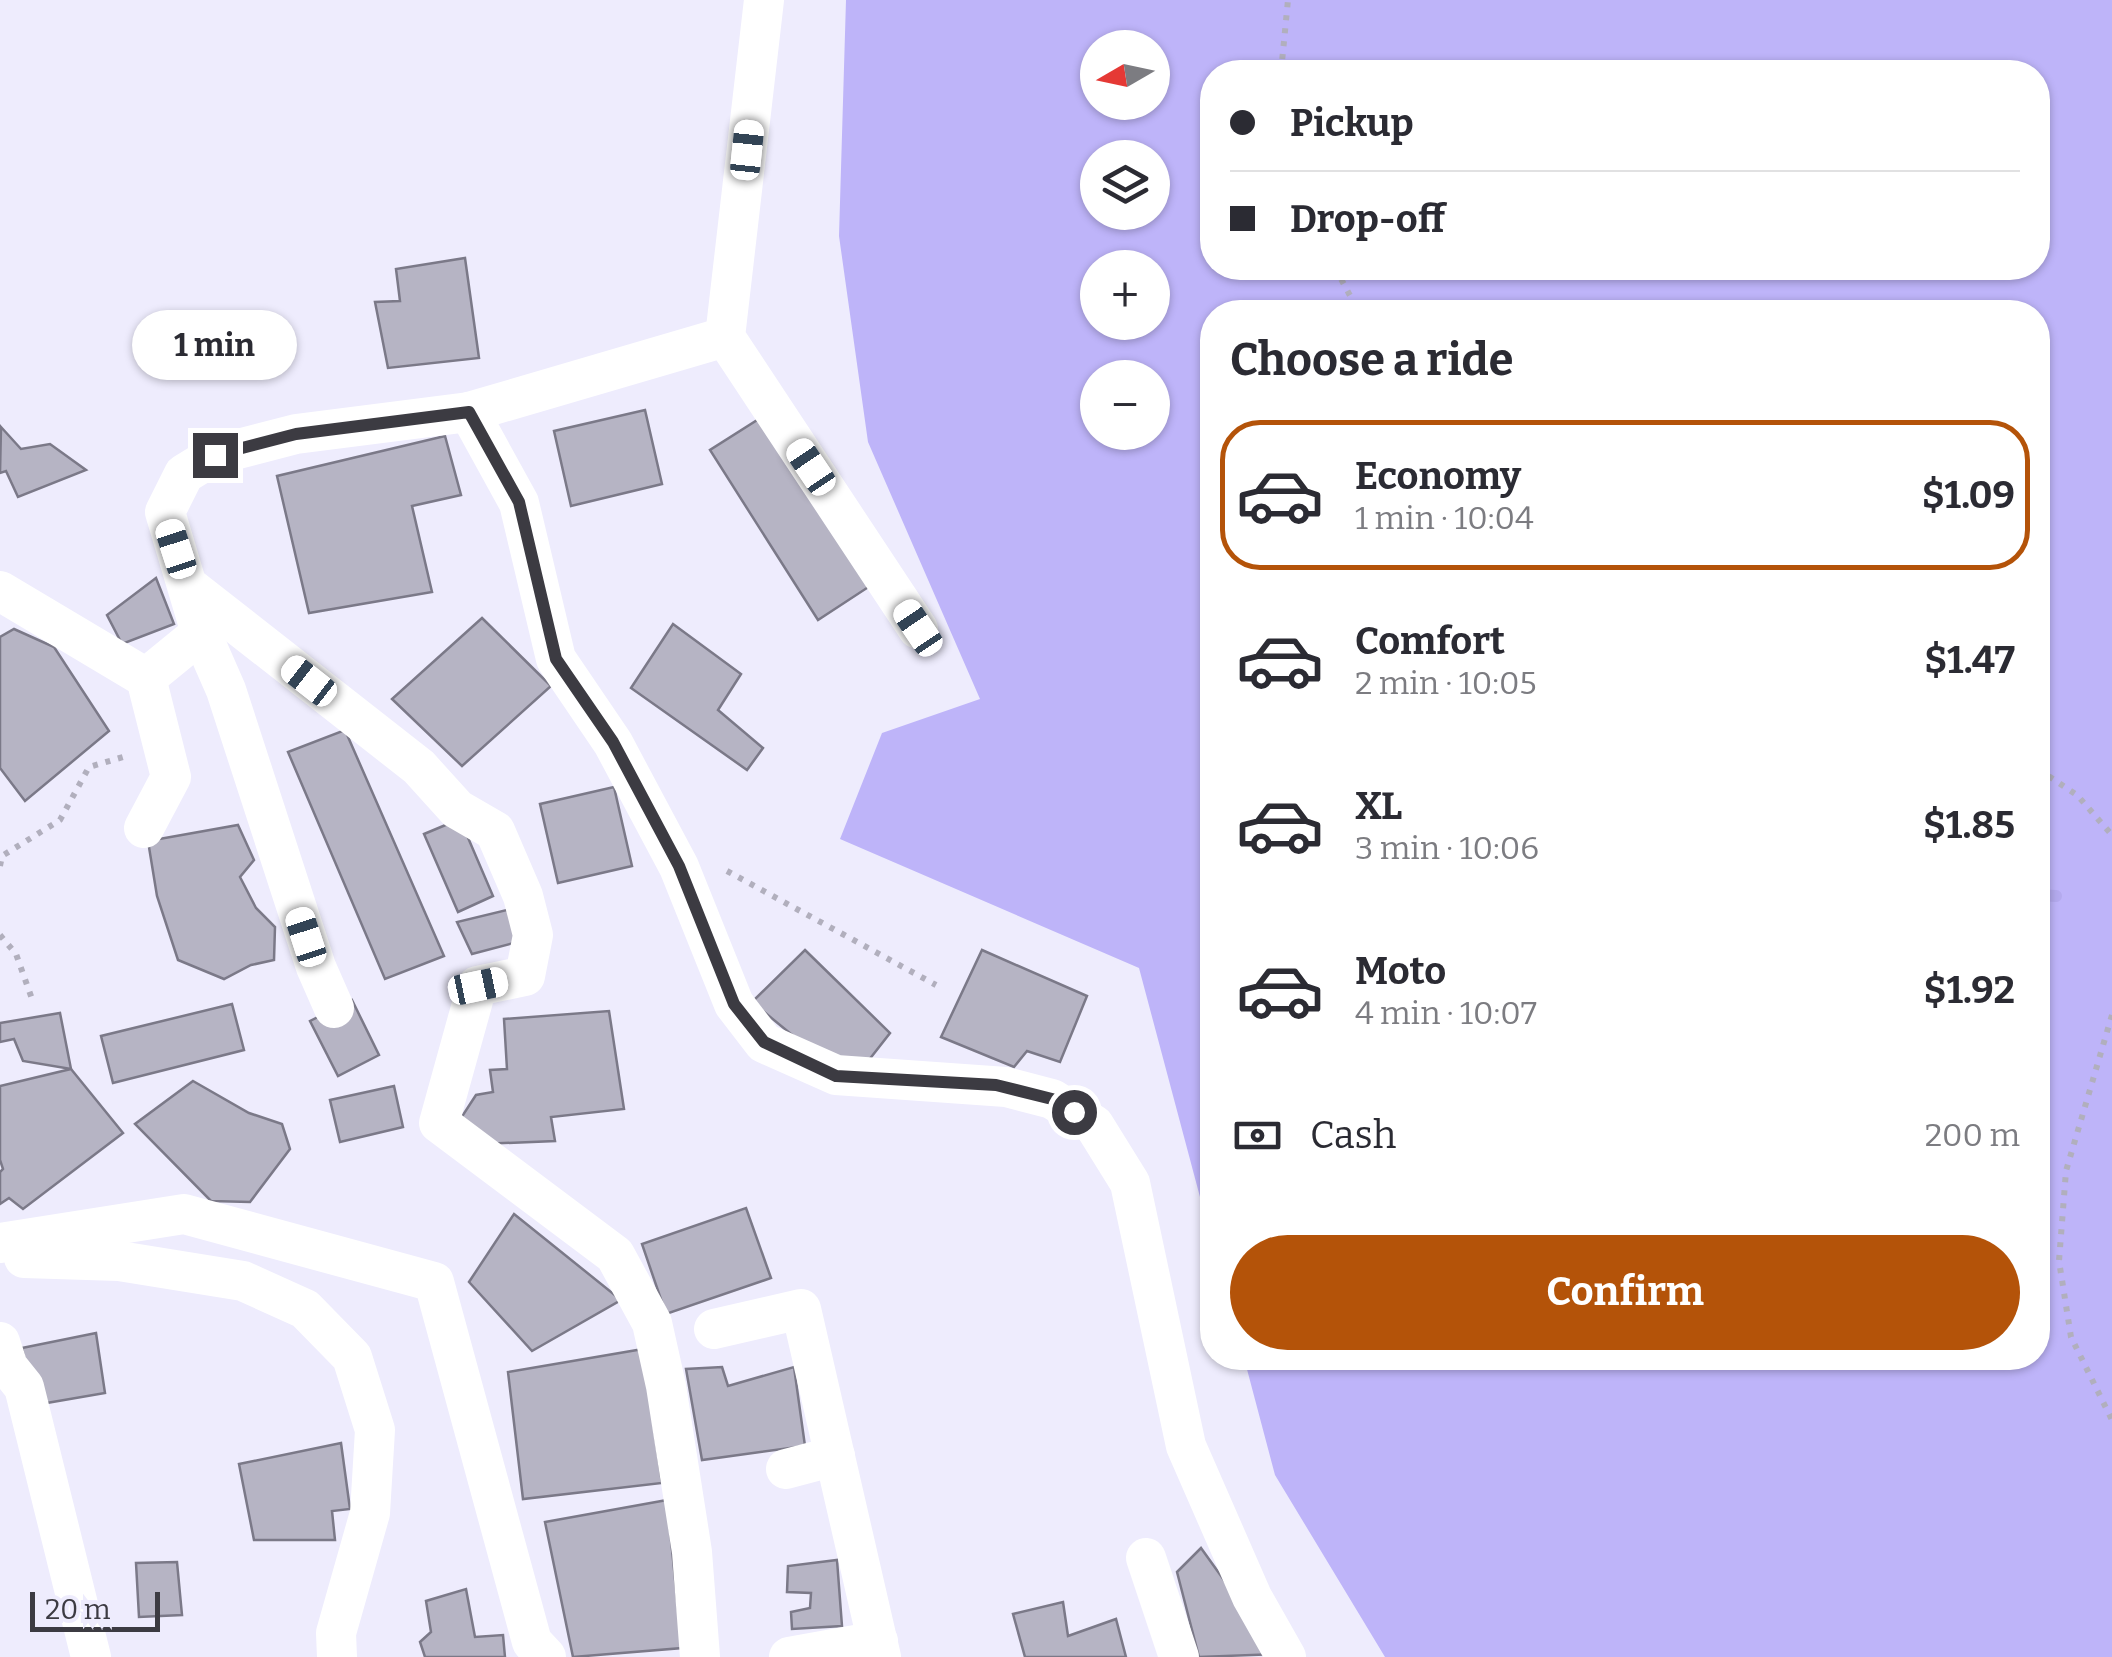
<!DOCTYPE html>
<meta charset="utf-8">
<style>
body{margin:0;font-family:Bitter,serif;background:#f2f2f3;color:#2b2b33;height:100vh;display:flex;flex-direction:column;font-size:38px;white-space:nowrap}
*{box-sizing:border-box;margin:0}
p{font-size:32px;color:#7c7c81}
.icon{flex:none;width:55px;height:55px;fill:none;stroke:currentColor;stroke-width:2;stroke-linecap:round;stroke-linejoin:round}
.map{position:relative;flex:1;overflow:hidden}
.sheet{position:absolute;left:1200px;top:300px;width:850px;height:1070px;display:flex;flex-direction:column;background:#fff;border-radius:40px;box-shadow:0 2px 8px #0004}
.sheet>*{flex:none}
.banner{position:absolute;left:1200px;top:60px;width:850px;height:220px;border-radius:40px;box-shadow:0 2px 8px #0004;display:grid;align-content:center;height:220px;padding:0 30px;background:#fff}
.needle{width:65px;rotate:261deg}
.controls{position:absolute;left:1080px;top:30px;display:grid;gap:20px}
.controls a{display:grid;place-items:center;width:90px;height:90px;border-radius:50%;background:#fff;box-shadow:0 2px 8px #0004;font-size:50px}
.scale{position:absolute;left:30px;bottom:25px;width:130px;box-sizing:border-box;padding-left:10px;border:5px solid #3c3b42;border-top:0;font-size:28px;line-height:35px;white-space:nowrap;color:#3c3b42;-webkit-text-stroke:8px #eeecfd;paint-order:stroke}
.end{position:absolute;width:45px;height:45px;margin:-22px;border:12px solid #3c3b42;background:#fff;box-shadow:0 0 0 5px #fff}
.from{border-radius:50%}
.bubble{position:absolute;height:70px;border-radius:35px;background:#fff;box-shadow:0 2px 8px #0004;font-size:32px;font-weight:700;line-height:70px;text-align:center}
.car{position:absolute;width:30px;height:60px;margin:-30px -15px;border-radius:12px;box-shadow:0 0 8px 2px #0007;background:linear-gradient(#fff 24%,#345 0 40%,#fff 0 76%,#345 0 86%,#fff 0)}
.banner b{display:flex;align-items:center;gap:35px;height:95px;font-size:38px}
.banner b+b{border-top:2px solid #e1e1e2}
.banner i{width:25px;height:25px;background:#2b2b33}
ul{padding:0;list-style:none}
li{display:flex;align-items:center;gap:30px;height:150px;margin:0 20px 15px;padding:0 10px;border:5px solid transparent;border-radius:40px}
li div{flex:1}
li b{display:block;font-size:38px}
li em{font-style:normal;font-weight:700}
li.on{border-color:#b45309}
li>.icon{width:90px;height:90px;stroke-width:1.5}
h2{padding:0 30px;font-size:45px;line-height:120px}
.pay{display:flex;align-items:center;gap:25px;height:110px;padding:0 30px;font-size:38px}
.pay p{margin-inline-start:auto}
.cta{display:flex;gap:20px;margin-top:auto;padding:20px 30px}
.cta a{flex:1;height:115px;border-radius:60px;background:#b45309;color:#fff;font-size:40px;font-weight:700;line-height:115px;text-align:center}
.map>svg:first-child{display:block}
</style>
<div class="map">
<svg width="2112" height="1657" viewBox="0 0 2112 1657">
<rect width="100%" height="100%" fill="#eeecfd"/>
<path fill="#beb4f9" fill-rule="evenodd" d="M846 0H2112V1657H1385L1275 1475 1244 1358H2038V312H1212V1242L1139 968 840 839 882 733 980 699 868 442 839 236ZM1098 48H1152V102H1098ZM1212 72H2038V268H1212ZM1098 158H1152V212H1098ZM1098 268H1152V322H1098ZM1098 378H1152V432H1098Z"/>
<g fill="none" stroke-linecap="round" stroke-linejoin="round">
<polyline stroke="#b4aaee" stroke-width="12" points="2038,895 2056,896"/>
</g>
<g fill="#b6b4c4" stroke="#7b7988" stroke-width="2.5">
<polygon points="465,258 479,358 388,368 375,302 400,301 396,269"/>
<polygon points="645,410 662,484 571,506 554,431"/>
<polygon points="762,417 870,586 818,620 710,450"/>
<polygon points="1,427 21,449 50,444 86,470 18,497 6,471 0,473"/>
<polygon points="445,436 461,495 412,506 432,592 309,613 277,476"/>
<polygon points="156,578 174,624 122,644 107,615"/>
<polygon points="482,618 551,686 462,766 392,699"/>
<polygon points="673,624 741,674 718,710 763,748 747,770 631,688"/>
<polygon points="14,629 54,647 109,731 25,801 0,768 0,637"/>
<polygon points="345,730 444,956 385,979 288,752"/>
<polygon points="614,787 632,866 558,883 540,804"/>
<polygon points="460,819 493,896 458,912 424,834"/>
<polygon points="238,825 254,860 240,877 256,908 275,927 274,960 251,965 224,979 178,960 157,896 148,841"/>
<polygon points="511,909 525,940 472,954 457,922"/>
<polygon points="805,950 890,1033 865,1065 825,1062 752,1002"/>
<polygon points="982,950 1087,996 1060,1062 1027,1051 1014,1067 941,1037"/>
<polygon points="352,1000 379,1055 338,1076 310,1021"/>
<polygon points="232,1004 244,1050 113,1083 101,1036"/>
<polygon points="609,1011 624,1109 551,1117 555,1141 480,1144 459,1121 476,1095 493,1092 490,1070 507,1069 504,1019"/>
<polygon points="60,1013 71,1069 23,1061 14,1039 0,1042 0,1023"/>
<polygon points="71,1069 123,1133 23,1209 9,1198 0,1204 0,1172 3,1169 0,1160 0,1086"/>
<polygon points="193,1081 249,1113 282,1124 290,1149 250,1202 211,1201 135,1124"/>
<polygon points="394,1086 403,1127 340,1142 330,1100"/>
<polygon points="746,1208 771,1278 666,1314 642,1244"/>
<polygon points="514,1214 621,1300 532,1351 469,1282"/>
<polygon points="96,1333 105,1393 35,1405 22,1348"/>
<polygon points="643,1349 662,1483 523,1499 508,1372"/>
<polygon points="722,1367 728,1386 794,1367 805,1446 702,1460 686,1369"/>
<polygon points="341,1443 350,1509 332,1511 335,1540 254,1540 239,1464"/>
<polygon points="667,1500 682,1648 573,1657 545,1522"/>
<polygon points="1201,1548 1277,1654 1199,1657 1177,1572"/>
<polygon points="837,1560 842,1626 792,1629 791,1612 810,1608 811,1593 787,1592 788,1566"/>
<polygon points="177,1562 182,1615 139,1617 136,1563"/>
<polygon points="466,1589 475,1637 503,1635 505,1657 425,1657 420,1642 431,1632 426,1601"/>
<polygon points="1063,1602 1068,1636 1116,1619 1126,1657 1025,1657 1013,1614"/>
</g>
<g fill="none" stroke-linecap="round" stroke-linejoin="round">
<g stroke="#b1afbd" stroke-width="6" stroke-dasharray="5 8" stroke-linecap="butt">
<polyline points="1281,72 1288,0"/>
<polyline points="1335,268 1359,312"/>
<polyline points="2038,769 2077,795 2112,835"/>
<polyline points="0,866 2,856 60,820 89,767 123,757"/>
<polyline points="727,871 936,985"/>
<polyline points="0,935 16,954 32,999"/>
<polyline points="2112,1015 2066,1171 2059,1261 2071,1337 2112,1420"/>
</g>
<g stroke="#fff" stroke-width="40">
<polyline points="764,0 725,337 918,629"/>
<polyline points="469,412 519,503 556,659 613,743 679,867 734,1004 764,1043 836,1075 1006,1087 1052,1099 1094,1125 1130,1183 1186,1446 1252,1597 1286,1657"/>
<polyline points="188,586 419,767 457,809 495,831 523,896 533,935 525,976 477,986 439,1123 615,1255 652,1323 666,1386 692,1552 700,1657"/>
<polyline points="0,591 146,678 171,777 144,828"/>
<polyline points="201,633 226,690 316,967 334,1008"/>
<polyline points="146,678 201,633 165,512 184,474 215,455 296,434 469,412 725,337"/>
<polyline points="0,1243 184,1214 434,1282 532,1642 546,1657"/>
<polyline points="24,1258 119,1261 243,1281 305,1309 352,1357 375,1430 370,1513 336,1633 337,1657"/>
<polyline points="714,1329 801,1309 881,1657"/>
<polyline points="0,1342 8,1367 24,1387 91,1657"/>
<polyline points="786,1469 835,1456"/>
<polyline points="1146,1558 1179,1657"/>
<polyline points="789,1657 878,1641"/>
</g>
</g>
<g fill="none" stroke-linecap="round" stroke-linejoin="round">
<polyline stroke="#3c3b42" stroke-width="12" points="215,455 296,434 469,412 519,502 556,659 613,742 679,866 734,1004 764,1042 836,1076 996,1085 1052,1099 1074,1112"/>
</g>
</svg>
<div class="controls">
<a><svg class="needle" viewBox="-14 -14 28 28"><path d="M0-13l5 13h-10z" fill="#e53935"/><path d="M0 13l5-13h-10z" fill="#7c7c81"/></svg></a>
<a><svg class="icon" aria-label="layers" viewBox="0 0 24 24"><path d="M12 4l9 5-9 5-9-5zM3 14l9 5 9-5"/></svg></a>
<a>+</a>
<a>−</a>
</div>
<div class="scale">20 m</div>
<i class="end from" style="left:1074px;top:1112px"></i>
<i class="end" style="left:215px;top:455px"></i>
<div class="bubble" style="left:132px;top:310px;width:165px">1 min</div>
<i class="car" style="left:747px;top:150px;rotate:6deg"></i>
<i class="car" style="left:811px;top:467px;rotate:326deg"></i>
<i class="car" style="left:176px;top:549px;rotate:342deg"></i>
<i class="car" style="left:918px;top:628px;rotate:326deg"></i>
<i class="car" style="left:309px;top:681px;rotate:308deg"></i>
<i class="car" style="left:306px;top:937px;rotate:342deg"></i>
<i class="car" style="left:478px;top:986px;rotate:78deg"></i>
<div class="banner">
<b><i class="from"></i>Pickup</b>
<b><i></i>Drop-off</b>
</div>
<section class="sheet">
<h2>Choose a ride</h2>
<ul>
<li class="on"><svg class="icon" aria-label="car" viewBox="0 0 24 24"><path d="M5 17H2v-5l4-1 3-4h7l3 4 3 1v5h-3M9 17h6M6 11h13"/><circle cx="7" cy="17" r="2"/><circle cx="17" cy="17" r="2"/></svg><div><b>Economy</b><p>1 min · 10:04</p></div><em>$1.09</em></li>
<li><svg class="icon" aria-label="car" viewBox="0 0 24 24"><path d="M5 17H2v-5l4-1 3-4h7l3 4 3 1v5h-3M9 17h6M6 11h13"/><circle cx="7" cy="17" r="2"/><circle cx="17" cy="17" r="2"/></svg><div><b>Comfort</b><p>2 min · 10:05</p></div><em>$1.47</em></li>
<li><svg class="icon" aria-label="car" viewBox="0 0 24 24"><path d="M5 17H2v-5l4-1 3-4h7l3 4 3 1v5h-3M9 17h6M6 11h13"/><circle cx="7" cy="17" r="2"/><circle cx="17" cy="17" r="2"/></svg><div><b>XL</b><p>3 min · 10:06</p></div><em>$1.85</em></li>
<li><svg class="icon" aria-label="car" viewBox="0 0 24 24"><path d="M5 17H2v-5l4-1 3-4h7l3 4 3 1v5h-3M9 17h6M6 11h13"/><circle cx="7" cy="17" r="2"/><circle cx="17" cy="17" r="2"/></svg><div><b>Moto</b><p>4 min · 10:07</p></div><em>$1.92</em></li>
</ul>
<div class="pay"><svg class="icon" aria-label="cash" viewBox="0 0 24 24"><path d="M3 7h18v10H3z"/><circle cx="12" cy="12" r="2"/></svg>Cash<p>200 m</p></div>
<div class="cta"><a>Confirm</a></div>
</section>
</div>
